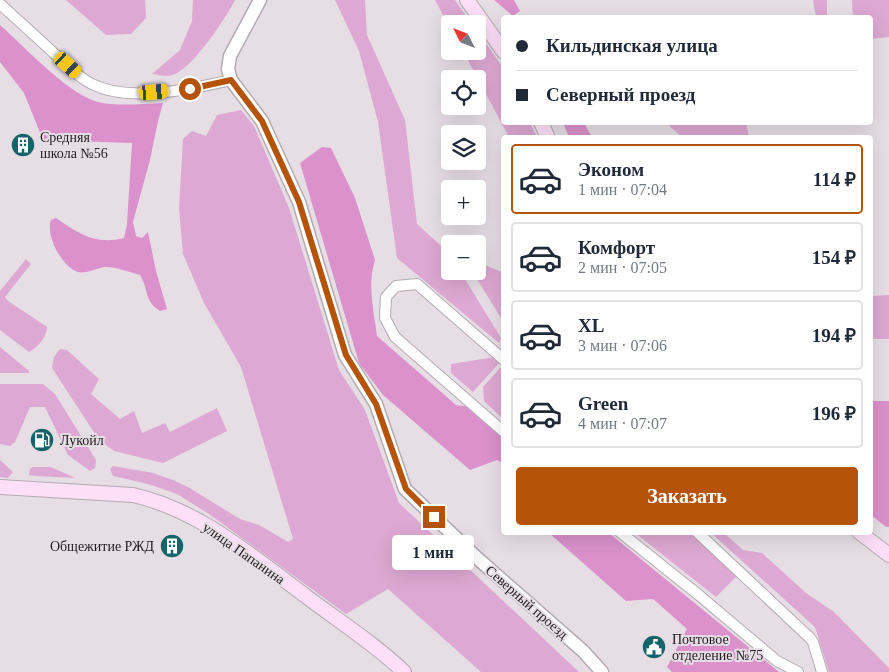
<!DOCTYPE html>
<html lang="ru">
<meta charset="utf-8">
<style>
body{margin:0;font-family:Georgia,serif;background:#f2f2f3;color:#1f2937;height:100vh;display:flex;flex-direction:column;font-size:19px;white-space:nowrap}
*{box-sizing:border-box;margin:0}
p{font-size:16px;color:#747a83}
.icon{flex:none;width:28px;height:28px;fill:none;stroke:currentColor;stroke-width:2;stroke-linecap:round;stroke-linejoin:round}
.map{position:relative;flex:1;overflow:hidden}
.details{position:absolute;left:501px;top:135px;width:372px;height:400px;display:flex;flex-direction:column;background:#fff;border-radius:5px;box-shadow:0 5px 20px #0002}
.details>*{flex:none}
.hud{position:absolute;left:501px;top:15px;width:372px;height:110px;border-radius:5px;box-shadow:0 5px 20px #0002;display:grid;align-content:center;height:110px;padding:0 15px;background:#fff}
.needle{width:32px;rotate:312deg}
.buttons{position:absolute;left:441px;top:15px;display:grid;gap:10px}
.buttons a{display:grid;place-items:center;width:45px;height:45px;border-radius:5px;background:#fff;box-shadow:0 5px 20px #0002;font-size:25px}
.end{position:absolute;width:22px;height:22px;margin:-11px;border:6px solid #b45309;background:#fff;box-shadow:0 0 0 2px #fff}
.from{border-radius:50%}
.bubble{position:absolute;height:35px;border-radius:5px;background:#fff;box-shadow:0 5px 20px #0002;font-size:16px;font-weight:600;line-height:35px;text-align:center}
.car{position:absolute;width:15px;height:30px;margin:-15px -8px;border-radius:6px;box-shadow:0 0 4px 1px #0007;background:linear-gradient(#f5c518 24%,#345 0 40%,#f5c518 0 76%,#345 0 86%,#f5c518 0)}
.hud b{display:flex;align-items:center;gap:18px;height:48px;font-size:19px}
.hud b+b{border-top:1px solid #e0e1e3}
.hud i{width:12px;height:12px;background:#1f2937}
ul{padding:9px 0 0;list-style:none}
li{display:flex;align-items:center;gap:15px;height:70px;margin:0 10px 8px;padding:0 5px;border:2px solid #e0e1e3;border-radius:5px}
li div{flex:1}
li b{display:block;font-size:19px}
li em{font-style:normal;font-weight:600}
li.active{border-color:#b45309}
li>.icon{width:45px;height:45px;stroke-width:1.5}
.action{display:flex;gap:10px;margin-top:auto;padding:10px 15px}
.action a{flex:1;height:58px;border-radius:5px;background:#b45309;color:#fff;font-size:20px;font-weight:600;line-height:58px;text-align:center}
.map>svg:first-child{display:block}
</style>
<div class="map">
<svg width="889" height="672" viewBox="0 0 889 672">
<rect width="100%" height="100%" fill="#e7dee5"/>
<g fill="#dda8d3">
<polygon points="66,0 145,0 146,18 131,34 106,35"/>
<path d="M193 0H235C226 18 191 71 172 75 166 77 158 75 152 74L180 50 192 21Z"/>
<polygon points="335,0 365,0 367,35 405,120 417,224 450,254 450,271 460,271 501,338 499,343 397,258 378,122 359,51"/>
<polygon points="435,0 455,0 472,24 450,24 450,28"/>
<polygon points="813,0 827,0 827,17 816,17"/>
<polygon points="852,0 889,0 889,37 871,39 871,18 853,17"/>
<polygon points="478,32 504,69 504,122 530,123 537,137 509,137 463,51 478,51"/>
<polygon points="241,110 254,126 289,208 339,370 365,410 399,503 579,672 481,672 388,589 346,614 209,514 177,494 148,484 113,476 110,469 113,466 153,473 173,480 188,487 240,519 259,525 288,542 293,539 241,367 204,303 183,254 179,208 183,139 192,131 206,136 217,115"/>
<polygon points="666,123 746,123 749,137 682,137"/>
<path d="M26 259 31 264 5 297 8 301 47 327C47 337 38 347 29 352L0 330V291Z"/>
<polygon points="478,262 504,273 504,323 472,271 478,271"/>
<polygon points="889,295 889,339 871,339 871,296"/>
<polygon points="0,347 29,371 29,373 0,373"/>
<polygon points="60,349 67,350 99,379 91,394 120,419 134,411 142,433 165,423 170,432 217,408 227,431 163,463 114,451 99,440 52,368 54,357"/>
<polygon points="495,357 501,361 473,392 451,373 451,364"/>
<polygon points="500,368 504,368 504,420 484,401 483,387"/>
<polygon points="0,384 43,384 55,394 96,460 95,468 90,471 68,455 45,407 30,407 15,442 10,446 0,444"/>
<polygon points="0,460 13,472 8,478 0,477"/>
<polygon points="33,467 51,467 75,478 36,476 29,475 30,469"/>
<polygon points="635,533 694,533 739,574 716,597"/>
<polygon points="711,533 724,533 743,550 762,553 806,593 834,612 889,668 889,672 829,672 815,627"/>
</g>
<g fill="#da91cc">
<polygon points="494,0 514,0 520,11 513,16"/>
<path d="M0 25C24 46 71 98 102 103 122 106 143 104 163 103L158 121 150 160 133 222 136 236 142 238 148 232 156 271 167 309 160 311C144 301 149 290 140 275 129 272 117 267 105 267 97 268 86 274 78 272 62 267 45 235 51 220L56 218C79 234 95 245 124 238L127 224 132 143 43 140 24 93 0 62Z"/>
<polygon points="563,123 584,123 592,137 569,137"/>
<path d="M322 147 331 148 355 198 375 260C367 285 374 311 377 336L456 405 471 407 504 440V464L497 460 470 470 383 395 359 363 300 163Z"/>
<polygon points="871,401 889,401 889,527 886,527 871,515"/>
<polygon points="549,533 609,533 779,672 672,672 667,667 687,629 653,599 626,601"/>
</g>
<g fill="none" stroke-linecap="round" stroke-linejoin="round">
<g stroke="#b3abb1" stroke-width="12">
<g id="minor">
<path d="M0 4C20 22 40 40 59 58 69 67 79 78 92 84 129 103 191 89 231 80"/>
<polyline points="504,360 417,284 396,286 386,297 385,318 395,337 504,432"/>
<polyline points="620,532 700,596 777,661 798,672"/>
<polyline points="697,532 810,638 813,642 822,672"/>
</g>
</g>
<g stroke="#b3abb1" stroke-width="15">
<polyline id="tertiary" points="260,0 230,56 228,69 231,80 262,121 299,202 345,355 376,404 405,489 477,558 583,651 602,672"/>
</g>
<g stroke="#b3abb1" stroke-width="16">
<g id="secondary">
<polyline points="467,0 504,52"/>
<polyline points="541,122 548,138"/>
<path d="M0 487 133 495C200 510 253 557 307 597 340 622 375 644 404 672"/>
<polyline points="859,532 889,555"/>
</g>
</g>
<use href="#minor" stroke="#fff" stroke-width="10"/>
<use href="#tertiary" stroke="#fff" stroke-width="12"/>
<use href="#secondary" stroke="#fddff7" stroke-width="14"/>
</g>
<g fill="none" stroke-linecap="round" stroke-linejoin="round">
<polyline stroke="#b45309" stroke-width="6" points="190,89 231,80 262,121 299,202 346,355 376,404 406,489 434,517"/>
</g>
<defs>
<g id="building-disc" transform="scale(1.25)"><circle r="9.5" fill="#156469" stroke="#e7dee5"/><path d="M-4-6H4V6H1V3H-1V6H-4ZM-2.5-4.3h1.7v1.8h-1.7ZM.8-4.3h1.7v1.8H.8ZM-2.5-1h1.7V.8h-1.7ZM.8-1h1.7V.8H.8Z" fill="#fff"/></g>
<g id="fuel-disc" transform="scale(1.25)"><circle r="9.5" fill="#156469" stroke="#e7dee5"/><path d="M-5.5-6h7V0h2V4h1.3V-2.5L3-4.5l.8-.8L6-3V5H2.5V1h-1V6h-7ZM-4.2-4.7v3.2H.2V-4.7Z" fill="#fff"/></g>
<g id="civic-disc" transform="scale(1.25)"><circle r="9.5" fill="#156469" stroke="#e7dee5"/><path d="M-.6-6.5H3V-4.5H.6V-3L4-1V1h2V6H-6V1h2V-1L-.6-3ZM-1.2 2.5V6h2.4V2.5Z" fill="#fff"/></g>
</defs>
<g fill-rule="evenodd">
<use href="#building-disc" x="23" y="145"/>
<use href="#fuel-disc" x="42" y="440"/>
<use href="#building-disc" x="172" y="546"/>
<use href="#civic-disc" x="654" y="647"/>
</g>
<g text-anchor="middle" stroke-width="4" stroke-linejoin="round" paint-order="stroke">
<g font-size="14" fill="#232023" stroke="#e7dee5" text-anchor="start">
<text x="40" y="142">Средняя<tspan x="40" dy="16">школа №56</tspan></text>
<text x="60" y="445">Лукойл</text>
<text x="154" y="551" text-anchor="end">Общежитие РЖД</text>
<text x="672" y="644">Почтовое<tspan x="672" dy="16">отделение №75</tspan></text>
</g>
<g font-size="14" fill="#232023" stroke="#e7dee5">
<text transform="translate(244 553) rotate(35)" y="5">улица Папанина</text>
<text transform="translate(527 602) rotate(41)" y="5">Северный проезд</text>
</g>
</g>
</svg>
<div class="buttons">
<a><svg class="needle" viewBox="-14 -14 28 28"><path d="M0-13l5 13h-10z" fill="#e53935"/><path d="M0 13l5-13h-10z" fill="#747a83"/></svg></a>
<a><svg class="icon" aria-label="locate" viewBox="0 0 24 24"><circle cx="12" cy="12" r="6"/><path d="M12 2v4M12 18v4M2 12h4M18 12h4"/></svg></a>
<a><svg class="icon" aria-label="layers" viewBox="0 0 24 24"><path d="M12 4l9 5-9 5-9-5zM3 14l9 5 9-5"/></svg></a>
<a>+</a>
<a>−</a>
</div>
<i class="end from" style="left:190px;top:89px"></i>
<i class="end" style="left:434px;top:517px"></i>
<div class="bubble" style="left:392px;top:535px;width:82px">1 мин</div>
<i class="car" style="left:68px;top:65px;rotate:132deg"></i>
<i class="car" style="left:154px;top:92px;rotate:85deg"></i>
<div class="hud">
<b><i class="from"></i>Кильдинская улица</b>
<b><i></i>Северный проезд</b>
</div>
<section class="details">
<ul>
<li class="active"><svg class="icon" aria-label="car" viewBox="0 0 24 24"><path d="M5 17H2v-5l4-1 3-4h7l3 4 3 1v5h-3M9 17h6M6 11h13"/><circle cx="7" cy="17" r="2"/><circle cx="17" cy="17" r="2"/></svg><div><b>Эконом</b><p>1 мин · 07:04</p></div><em>114 ₽</em></li>
<li><svg class="icon" aria-label="car" viewBox="0 0 24 24"><path d="M5 17H2v-5l4-1 3-4h7l3 4 3 1v5h-3M9 17h6M6 11h13"/><circle cx="7" cy="17" r="2"/><circle cx="17" cy="17" r="2"/></svg><div><b>Комфорт</b><p>2 мин · 07:05</p></div><em>154 ₽</em></li>
<li><svg class="icon" aria-label="car" viewBox="0 0 24 24"><path d="M5 17H2v-5l4-1 3-4h7l3 4 3 1v5h-3M9 17h6M6 11h13"/><circle cx="7" cy="17" r="2"/><circle cx="17" cy="17" r="2"/></svg><div><b>XL</b><p>3 мин · 07:06</p></div><em>194 ₽</em></li>
<li><svg class="icon" aria-label="car" viewBox="0 0 24 24"><path d="M5 17H2v-5l4-1 3-4h7l3 4 3 1v5h-3M9 17h6M6 11h13"/><circle cx="7" cy="17" r="2"/><circle cx="17" cy="17" r="2"/></svg><div><b>Green</b><p>4 мин · 07:07</p></div><em>196 ₽</em></li>
</ul>
<div class="action"><a>Заказать</a></div>
</section>
</div>
